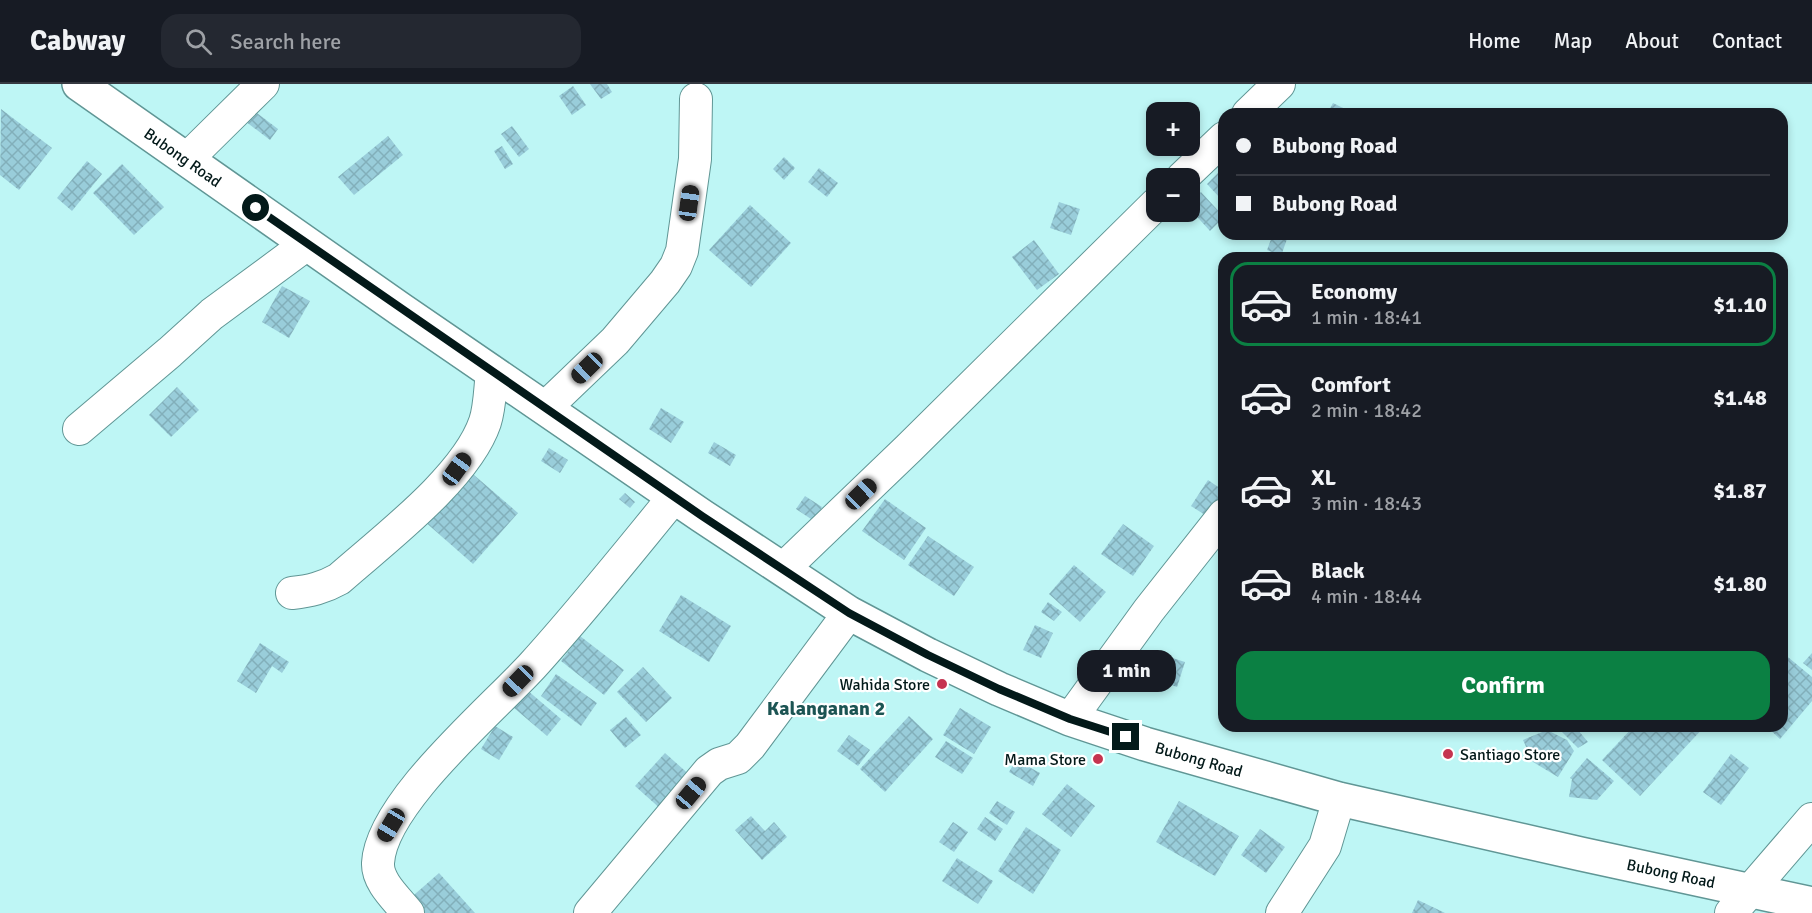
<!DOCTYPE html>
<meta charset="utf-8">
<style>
body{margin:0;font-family:Signika,sans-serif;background:#242831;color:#f1f3f6;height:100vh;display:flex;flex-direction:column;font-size:22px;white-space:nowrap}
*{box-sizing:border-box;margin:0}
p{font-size:20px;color:#9ea1a6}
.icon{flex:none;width:33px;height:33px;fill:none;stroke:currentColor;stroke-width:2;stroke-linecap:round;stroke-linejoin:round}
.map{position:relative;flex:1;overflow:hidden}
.details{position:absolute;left:1218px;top:168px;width:570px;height:480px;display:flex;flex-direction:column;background:#171b24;border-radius:18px;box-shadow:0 3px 9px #0003}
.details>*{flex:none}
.guide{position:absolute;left:1218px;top:24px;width:570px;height:132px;border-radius:18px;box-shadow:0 3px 9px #0003;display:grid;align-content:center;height:132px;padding:0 18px;background:#171b24}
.buttons{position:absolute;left:1146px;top:18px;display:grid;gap:12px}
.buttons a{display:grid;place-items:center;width:54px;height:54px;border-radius:12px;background:#171b24;box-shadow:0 3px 9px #0003;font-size:30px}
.end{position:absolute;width:27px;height:27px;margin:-14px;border:8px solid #031919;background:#fff;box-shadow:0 0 0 3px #fff}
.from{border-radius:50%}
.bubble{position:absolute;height:42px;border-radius:18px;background:#171b24;box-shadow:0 3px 9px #0003;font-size:20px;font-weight:700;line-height:42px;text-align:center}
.car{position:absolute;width:18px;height:36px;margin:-18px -9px;border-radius:8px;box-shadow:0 0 4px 2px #0007;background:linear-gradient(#222 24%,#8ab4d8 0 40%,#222 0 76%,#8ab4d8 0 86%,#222 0)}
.guide b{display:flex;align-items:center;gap:21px;height:57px;font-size:22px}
.guide b+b{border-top:2px solid #363941}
.guide i{width:15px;height:15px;background:#f1f3f6}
ul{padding:10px 0 0;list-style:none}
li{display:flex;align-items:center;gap:18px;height:84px;margin:0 12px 9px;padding:0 6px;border:3px solid transparent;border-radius:18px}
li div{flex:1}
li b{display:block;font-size:22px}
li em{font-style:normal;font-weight:700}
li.selected{border-color:#0b8043}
li>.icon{width:54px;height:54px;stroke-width:1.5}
.button{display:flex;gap:12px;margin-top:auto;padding:12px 18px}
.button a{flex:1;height:69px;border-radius:18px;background:#0b8043;color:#fff;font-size:24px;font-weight:700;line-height:69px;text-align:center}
header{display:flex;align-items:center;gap:36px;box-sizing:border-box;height:84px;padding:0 30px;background:#171b24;border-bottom:2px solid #363941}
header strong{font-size:28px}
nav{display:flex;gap:33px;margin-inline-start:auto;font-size:21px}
.search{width:420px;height:54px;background:#242831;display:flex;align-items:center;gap:15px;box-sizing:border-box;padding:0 21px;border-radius:18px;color:#9ea1a6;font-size:22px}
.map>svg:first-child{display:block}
</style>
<header>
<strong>Cabway</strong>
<div class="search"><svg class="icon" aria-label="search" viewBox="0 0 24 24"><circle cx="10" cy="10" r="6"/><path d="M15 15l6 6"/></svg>Search here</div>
<nav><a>Home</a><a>Map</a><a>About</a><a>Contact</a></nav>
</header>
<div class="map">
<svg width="1812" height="829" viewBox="0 0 1812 829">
<defs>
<pattern id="building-cross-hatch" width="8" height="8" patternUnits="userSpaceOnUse" patternTransform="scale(1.5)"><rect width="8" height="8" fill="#99cdda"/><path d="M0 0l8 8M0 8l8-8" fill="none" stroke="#82afba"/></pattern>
</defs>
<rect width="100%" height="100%" fill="#bef6f5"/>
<g fill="url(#building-cross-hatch)">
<polygon points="590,0 607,0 612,8 601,15"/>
<polygon points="573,2 586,21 572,31 559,12"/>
<polygon points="1333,19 1355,30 1327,30"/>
<polygon points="249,23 278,45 270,56 241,34"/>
<polygon points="1,25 52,64 19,106 0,91"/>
<polygon points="512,42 529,65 519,73 501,50"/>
<polygon points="388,52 403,71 354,111 338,93"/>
<polygon points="502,62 513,80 505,85 494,67"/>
<polygon points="784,73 795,84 784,96 773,85"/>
<polygon points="87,77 102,90 72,127 57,114"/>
<polygon points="122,80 164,123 134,151 93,109"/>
<polygon points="819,84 838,99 827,113 808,98"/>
<polygon points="1222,85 1224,111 1220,114 1207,100"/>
<polygon points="1201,108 1224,133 1210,147 1190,125 1190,119"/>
<polygon points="1059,118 1080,125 1071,151 1050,144"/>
<polygon points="750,121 791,159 751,203 709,166"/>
<polygon points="1273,150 1287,155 1281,172 1267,166"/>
<polygon points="1034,156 1059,190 1037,206 1012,173"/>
<polygon points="282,202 310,217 289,254 262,238"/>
<polygon points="177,303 199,326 171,353 149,331"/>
<polygon points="661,324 684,338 671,359 649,345"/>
<polygon points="714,358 736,371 730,382 708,369"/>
<polygon points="549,364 568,376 560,389 541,377"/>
<polygon points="467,385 518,429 473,480 423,436"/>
<polygon points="1208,396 1224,407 1224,427 1216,438 1191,422"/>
<polygon points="625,409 635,418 630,424 619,415"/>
<polygon points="805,412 822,423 814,437 796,425"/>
<polygon points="885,415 926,444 904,476 862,447"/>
<polygon points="1123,440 1154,462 1133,492 1101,470"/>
<polygon points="928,452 974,483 954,512 908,481"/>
<polygon points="1074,481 1106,508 1080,538 1049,510"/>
<polygon points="681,511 731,542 709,578 659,547"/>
<polygon points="1048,518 1062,528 1054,537 1041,528"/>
<polygon points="1035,541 1053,549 1041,574 1023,566"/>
<polygon points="580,552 624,586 604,611 561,577"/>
<polygon points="260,559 289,578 282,589 272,582 256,609 237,597"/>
<polygon points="1150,567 1185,578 1177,603 1142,591"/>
<polygon points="1783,569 1812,593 1812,617 1780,655 1766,642 1782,642"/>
<polygon points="1812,569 1812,586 1803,579"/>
<polygon points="643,583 672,614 646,638 617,608"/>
<polygon points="556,590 597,619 581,642 541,612"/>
<polygon points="527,606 561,635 547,652 513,623"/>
<polygon points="960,624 991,643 974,670 943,651"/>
<polygon points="909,632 933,655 885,708 860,685"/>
<polygon points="626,633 641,651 625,664 610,646"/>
<polygon points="495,642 513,653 499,676 481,665"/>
<polygon points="1561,642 1580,642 1578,646 1588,658 1578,664 1562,648"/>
<polygon points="1634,642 1705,642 1640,712 1602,676"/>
<polygon points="1547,646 1567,656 1574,667 1558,693 1533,678 1523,656"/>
<polygon points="849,651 870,666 858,682 837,667"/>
<polygon points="946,657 973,674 962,690 935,673"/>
<polygon points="665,669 693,694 663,727 635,702"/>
<polygon points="1731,670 1749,684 1721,721 1703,708"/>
<polygon points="1587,674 1614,697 1597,716 1569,713 1572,695 1570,694"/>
<polygon points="1016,676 1040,689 1033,702 1009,688"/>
<polygon points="1067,700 1095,722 1071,753 1042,730"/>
<polygon points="997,717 1015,728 1007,741 989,729"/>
<polygon points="1179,717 1239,752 1215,792 1156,758"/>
<polygon points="751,732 765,747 774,738 787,753 762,776 735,746"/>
<polygon points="985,733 1003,745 995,757 977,745"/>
<polygon points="953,738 968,748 954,768 939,758"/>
<polygon points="1026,743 1061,766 1033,810 998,787"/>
<polygon points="1260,745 1285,763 1266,789 1241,771"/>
<polygon points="957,774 993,797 978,820 942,797"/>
<polygon points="439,789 475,829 417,829 406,818"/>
<polygon points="1418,816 1445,829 1412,829"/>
</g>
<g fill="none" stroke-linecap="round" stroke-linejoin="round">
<g stroke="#609695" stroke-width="34">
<g id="street">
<polyline points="1248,30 1279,0"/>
<polyline points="187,75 263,0"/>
<polyline points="1182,94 1224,54"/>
<polyline points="545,324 615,257 665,198 676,182 682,167 695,75 696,15"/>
<polyline points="79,345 170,268 212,230 307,160"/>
<polyline points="783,485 908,365 1156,120"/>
<path d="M292 509C310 507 323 504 339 495 383 456 466 394 485 338 490 323 490 304 492 288"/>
<polyline points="1070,635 1149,526 1224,431"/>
<path d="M408 829C397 815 377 798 378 779 381 719 492 626 533 581 582 527 628 469 674 413"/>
<polyline points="590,829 709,687 719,680 738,674 750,662 849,529"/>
<polyline points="1282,829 1325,762 1339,715"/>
<polyline points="1731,829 1812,735"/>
</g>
</g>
<g stroke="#609695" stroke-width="36">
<polyline id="secondary" points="79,0 400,225 702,432 849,529 928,571 999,605 1070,635 1145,660 1339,715 1581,770 1812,820"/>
</g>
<use href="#street" stroke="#fff" stroke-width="32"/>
<use href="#secondary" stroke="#fff" stroke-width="33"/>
</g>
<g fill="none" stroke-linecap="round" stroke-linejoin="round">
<polyline stroke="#031919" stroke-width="8" points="256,124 702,432 849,529 928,571 999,605 1070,635 1126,653"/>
</g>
<g fill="#c53450" stroke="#fff" stroke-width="2">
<circle cx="942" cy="600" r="6"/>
<circle cx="1448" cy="670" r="6"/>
<circle cx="1098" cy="675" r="6"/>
</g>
<g text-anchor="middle" stroke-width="4.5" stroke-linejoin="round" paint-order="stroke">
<g font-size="16" fill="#031919" stroke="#fff">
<text transform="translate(183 73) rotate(35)" y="6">Bubong Road</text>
<text transform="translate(1199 675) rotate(16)" y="6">Bubong Road</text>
<text transform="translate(1671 789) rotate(12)" y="6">Bubong Road</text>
</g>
<g font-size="16" fill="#031919" stroke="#fff" text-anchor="end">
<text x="930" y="606">Wahida Store</text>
<text x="1460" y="676" text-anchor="start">Santiago Store</text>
<text x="1086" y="681">Mama Store</text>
</g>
<g font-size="20" font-weight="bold" fill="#1c5453" stroke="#fff">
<text x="826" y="631">Kalanganan 2</text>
</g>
</g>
</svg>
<div class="buttons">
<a>+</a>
<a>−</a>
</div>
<i class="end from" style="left:256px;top:124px"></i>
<i class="end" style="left:1126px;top:653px"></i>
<div class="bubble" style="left:1077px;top:566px;width:99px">1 min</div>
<i class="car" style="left:689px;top:119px;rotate:8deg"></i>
<i class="car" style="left:587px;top:284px;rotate:226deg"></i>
<i class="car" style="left:457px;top:385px;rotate:36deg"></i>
<i class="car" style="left:861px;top:410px;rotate:46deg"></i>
<i class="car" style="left:518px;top:597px;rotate:224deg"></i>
<i class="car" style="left:691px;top:709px;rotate:40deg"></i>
<i class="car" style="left:391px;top:741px;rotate:211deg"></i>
<div class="guide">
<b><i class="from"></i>Bubong Road</b>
<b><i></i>Bubong Road</b>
</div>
<section class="details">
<ul>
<li class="selected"><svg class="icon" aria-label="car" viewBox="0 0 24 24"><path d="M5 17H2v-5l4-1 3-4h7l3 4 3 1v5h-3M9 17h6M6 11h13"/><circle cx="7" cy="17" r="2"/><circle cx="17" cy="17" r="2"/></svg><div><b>Economy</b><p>1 min · 18:41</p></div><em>$1.10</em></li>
<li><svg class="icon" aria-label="car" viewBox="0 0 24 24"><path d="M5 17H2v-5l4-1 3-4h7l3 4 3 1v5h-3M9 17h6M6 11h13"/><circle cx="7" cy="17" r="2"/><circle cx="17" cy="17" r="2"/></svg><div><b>Comfort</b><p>2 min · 18:42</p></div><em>$1.48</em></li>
<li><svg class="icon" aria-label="car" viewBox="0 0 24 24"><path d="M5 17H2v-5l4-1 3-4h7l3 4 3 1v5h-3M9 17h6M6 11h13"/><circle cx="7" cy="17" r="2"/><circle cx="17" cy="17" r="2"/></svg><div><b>XL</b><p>3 min · 18:43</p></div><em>$1.87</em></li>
<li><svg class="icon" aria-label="car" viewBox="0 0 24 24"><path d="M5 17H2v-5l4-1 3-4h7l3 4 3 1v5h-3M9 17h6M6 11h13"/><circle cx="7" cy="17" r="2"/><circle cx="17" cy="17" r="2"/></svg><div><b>Black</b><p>4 min · 18:44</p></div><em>$1.80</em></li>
</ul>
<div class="button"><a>Confirm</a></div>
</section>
</div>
